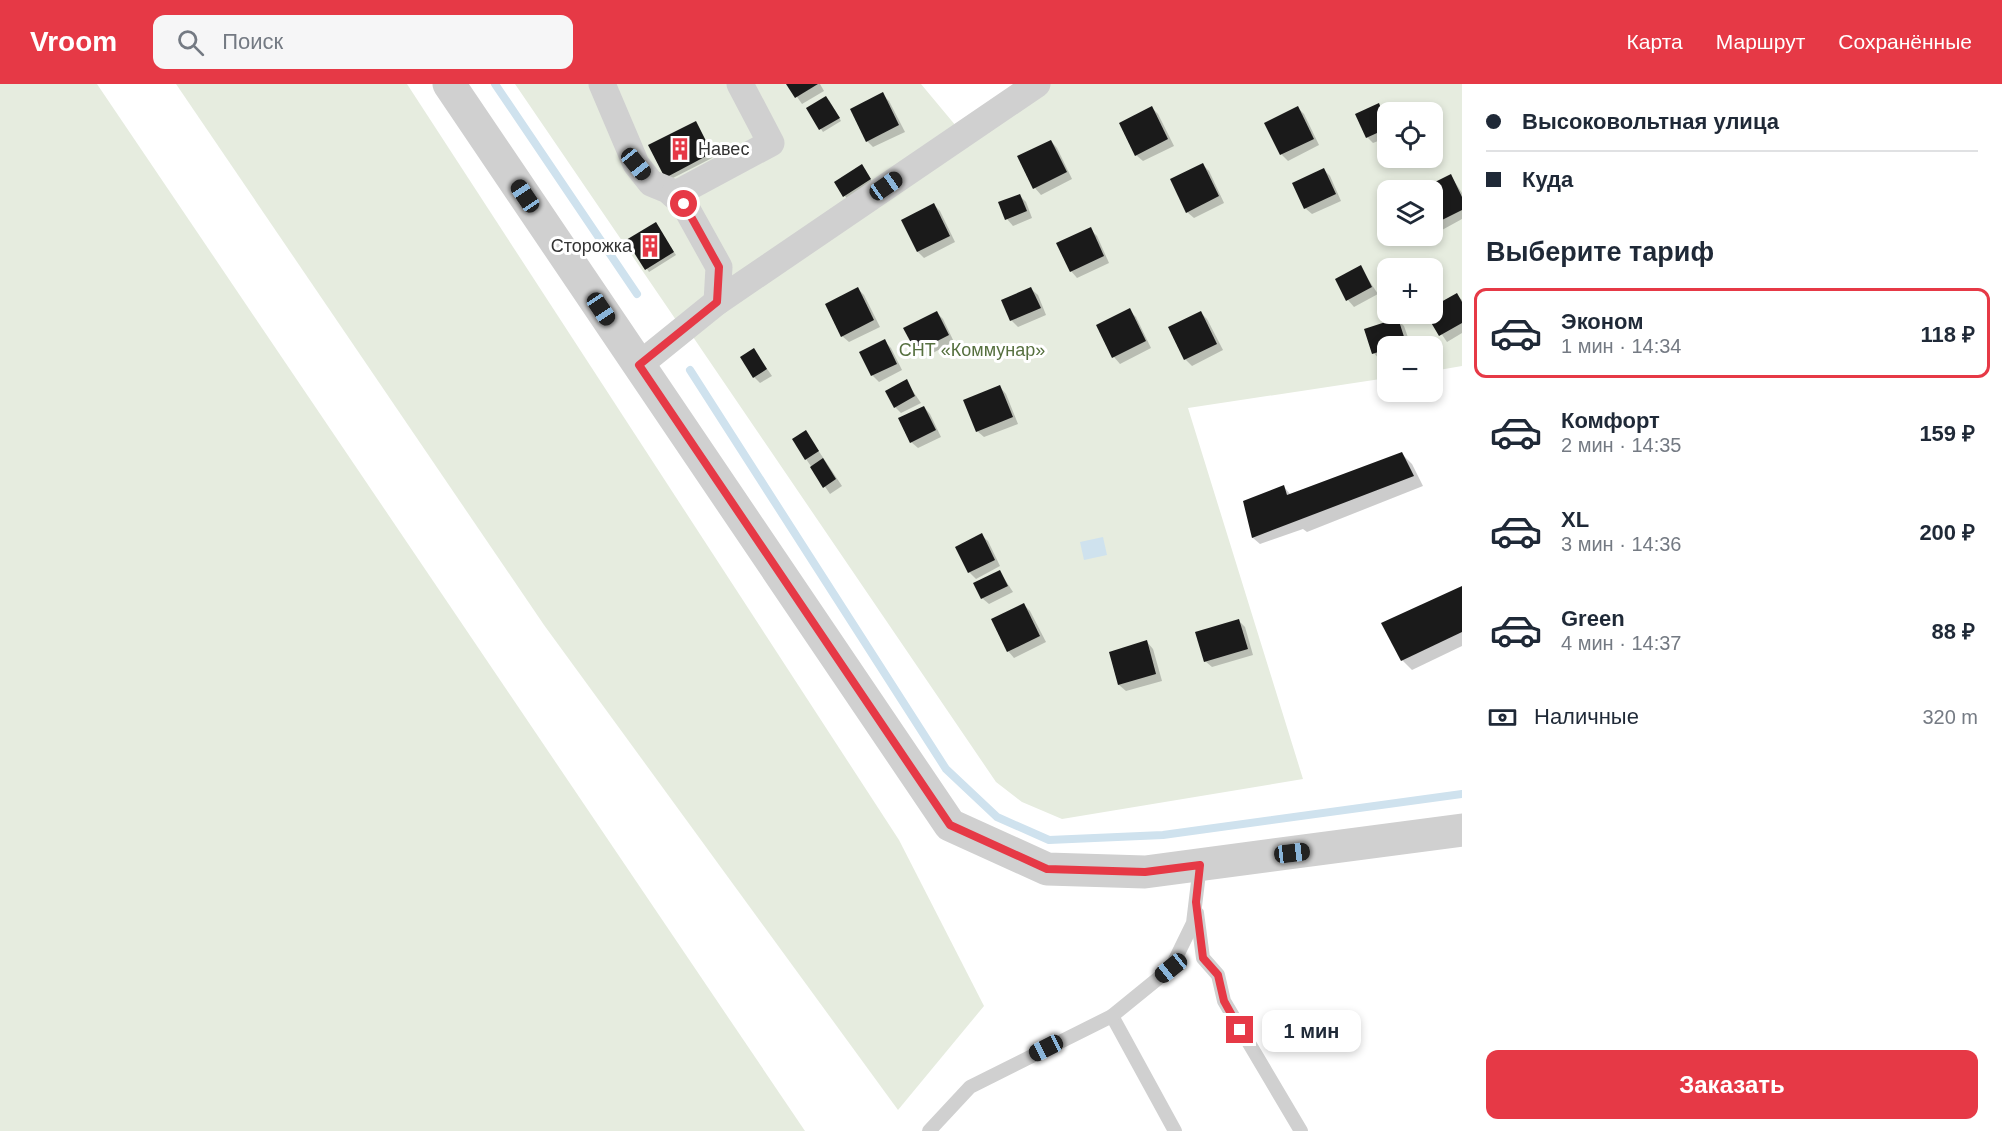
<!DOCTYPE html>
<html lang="ru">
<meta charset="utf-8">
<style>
body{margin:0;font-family:Arial,sans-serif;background:#f6f6f7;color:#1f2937;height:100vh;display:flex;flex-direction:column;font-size:22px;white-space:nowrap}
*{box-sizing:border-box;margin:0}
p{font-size:20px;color:#747a83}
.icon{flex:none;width:33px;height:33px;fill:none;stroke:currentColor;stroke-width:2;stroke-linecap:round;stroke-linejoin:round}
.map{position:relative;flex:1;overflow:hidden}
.sheet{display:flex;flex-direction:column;background:#fff;width:540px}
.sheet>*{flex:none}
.hud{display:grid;align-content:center;height:132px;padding:0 24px;background:#fff}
.fabs{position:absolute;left:1377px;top:18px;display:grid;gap:12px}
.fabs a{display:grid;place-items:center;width:66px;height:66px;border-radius:12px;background:#fff;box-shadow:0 3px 9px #0003;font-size:30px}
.end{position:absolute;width:27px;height:27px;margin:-14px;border:8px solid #e63946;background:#fff;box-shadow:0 0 0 3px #fff}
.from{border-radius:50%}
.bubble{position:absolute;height:42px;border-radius:12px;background:#fff;box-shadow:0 3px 9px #0003;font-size:20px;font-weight:600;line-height:42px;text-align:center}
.car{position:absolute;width:18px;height:36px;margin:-18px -9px;border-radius:8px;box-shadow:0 0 4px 2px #0007;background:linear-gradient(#222 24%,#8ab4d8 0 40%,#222 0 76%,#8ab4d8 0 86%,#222 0)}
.hud b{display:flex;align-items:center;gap:21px;height:57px;font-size:22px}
.hud b+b{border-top:2px solid #e0e1e3}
.hud i{width:15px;height:15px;background:#1f2937}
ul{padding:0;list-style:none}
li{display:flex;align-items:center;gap:18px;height:90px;margin:0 12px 9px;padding:0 12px;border:3px solid transparent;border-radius:12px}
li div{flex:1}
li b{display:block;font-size:22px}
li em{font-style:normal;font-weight:600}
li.on{border-color:#e63946}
li>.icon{width:54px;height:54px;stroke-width:1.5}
h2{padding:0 24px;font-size:27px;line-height:72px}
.pay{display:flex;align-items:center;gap:15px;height:66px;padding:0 24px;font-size:22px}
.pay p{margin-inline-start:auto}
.primary-button{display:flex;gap:12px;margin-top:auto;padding:12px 24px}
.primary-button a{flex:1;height:69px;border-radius:12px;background:#e63946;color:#fff;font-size:24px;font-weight:600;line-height:69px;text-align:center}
header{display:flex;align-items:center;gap:36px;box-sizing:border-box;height:84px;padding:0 30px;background:#e63946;color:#fff}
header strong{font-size:28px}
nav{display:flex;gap:33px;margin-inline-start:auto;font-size:21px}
.search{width:420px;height:54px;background:#f6f6f7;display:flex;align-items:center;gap:15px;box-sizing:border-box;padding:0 21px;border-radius:12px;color:#747a83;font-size:22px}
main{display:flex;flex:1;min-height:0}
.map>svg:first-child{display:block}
</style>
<header>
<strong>Vroom</strong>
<div class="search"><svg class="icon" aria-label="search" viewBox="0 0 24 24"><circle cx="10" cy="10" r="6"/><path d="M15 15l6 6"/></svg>Поиск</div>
<nav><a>Карта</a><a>Маршрут</a><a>Сохранённые</a></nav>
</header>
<main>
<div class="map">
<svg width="1462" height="1047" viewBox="0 0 1462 1047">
<rect width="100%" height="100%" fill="#fff"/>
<g fill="#e6ecdf" fill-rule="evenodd">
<polygon points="0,0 97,0 805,1047 0,1047"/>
<polygon points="176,0 407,0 899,756 984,922 898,1026 544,541"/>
<path d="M515 0H921L956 42 1020 0H1462V282L1433 287 1432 262H1388L1387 294 1188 324 1303 695 1062 735 1022 718 996 698 691 250 676 236ZM1388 28H1432V74H1388ZM1388 106H1432V152H1388ZM1388 184H1432V230H1388Z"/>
</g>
<polygon fill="#cfe2ee" points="1103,453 1107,471 1084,476 1080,458"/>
<g fill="#0003">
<polygon points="788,0 820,0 824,7 802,20"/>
<polygon points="882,10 889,17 905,48 873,63 867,57"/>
<polygon points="829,16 841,37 823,48 821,45"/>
<polygon points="1378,21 1388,34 1388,53 1373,59 1367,53"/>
<polygon points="1297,23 1304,30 1319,61 1288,77 1282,71 1266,39"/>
<polygon points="1152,24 1158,30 1174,62 1143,77 1136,71"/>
<polygon points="698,42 714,73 669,96 666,94"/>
<polygon points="1051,57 1057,64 1072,95 1041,111 1035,104"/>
<polygon points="1203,81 1209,87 1224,119 1194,134 1187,128"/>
<polygon points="862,82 873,99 847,115 845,112"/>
<polygon points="1324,86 1330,92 1341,117 1312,130 1305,124"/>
<polygon points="1451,92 1462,109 1462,135 1442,146 1432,134 1432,106 1423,106"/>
<polygon points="1019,111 1026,118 1032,134 1013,142 1007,135 1000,119"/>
<polygon points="934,121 940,127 955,158 924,174 918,168 903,136"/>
<polygon points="656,140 676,171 649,188 628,156"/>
<polygon points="1090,145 1097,152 1109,179 1077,194 1071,187"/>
<polygon points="1360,183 1378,210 1354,223 1348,216"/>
<polygon points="858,205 864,211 880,243 849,258 842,252"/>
<polygon points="1031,205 1038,211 1046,231 1018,243 1011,236"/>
<polygon points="1457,211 1462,216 1462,249 1447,258 1428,230 1432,230"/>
<polygon points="1129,226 1136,233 1151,264 1120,280 1114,273"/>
<polygon points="937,229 943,235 954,258 923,274 917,267"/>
<polygon points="1201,229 1207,235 1223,266 1192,282 1185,275 1170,244"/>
<polygon points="1398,236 1404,242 1411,262 1388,262 1388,273 1380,276 1374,269"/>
<polygon points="884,257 891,264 902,286 879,298 872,291"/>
<polygon points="754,266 772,292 760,299 754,293"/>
<polygon points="906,297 921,319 901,329 895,323"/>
<polygon points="1000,303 1006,310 1018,340 984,353 977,347"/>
<polygon points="924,323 930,330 941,353 918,364 911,358"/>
<polygon points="806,348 842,402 830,410 806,375"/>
<polygon points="1402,370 1412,380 1423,402 1307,448 1303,445 1260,460 1253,454 1245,418 1284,403 1291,411"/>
<polygon points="981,451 988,457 1000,482 976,495 969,488"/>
<polygon points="1000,488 1013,508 989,520 982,514"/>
<polygon points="1462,503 1462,562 1412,586 1402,576 1383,539"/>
<polygon points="1023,520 1030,527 1046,558 1014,574 1008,567"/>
<polygon points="1239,537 1245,543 1253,571 1212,583 1205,577"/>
<polygon points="1147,558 1153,565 1162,597 1126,607 1119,601 1110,569"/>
</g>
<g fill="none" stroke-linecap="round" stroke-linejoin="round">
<g stroke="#cfe2ee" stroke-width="8">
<polyline points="495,0 637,210"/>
<polyline points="690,286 946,685 997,733 1049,756 1163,751 1462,710"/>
</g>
</g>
<g fill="#1a1a1a">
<polygon points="786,0 818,0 795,14"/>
<polygon points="883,8 899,41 866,58 850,25"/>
<polygon points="826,12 840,34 819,46 806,24"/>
<polygon points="1379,19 1388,44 1366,54 1355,30"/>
<polygon points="1152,22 1168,55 1135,72 1119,39"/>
<polygon points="1298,22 1314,55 1280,71 1264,39"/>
<polygon points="696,37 712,69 665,94 648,61"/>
<polygon points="1051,56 1067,88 1033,105 1017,72"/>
<polygon points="1203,79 1219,112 1186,129 1170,95"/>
<polygon points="862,80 871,95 843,113 834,98"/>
<polygon points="1324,84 1336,110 1304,125 1292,99"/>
<polygon points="1451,90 1462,113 1462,126 1434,140 1432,106 1419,106"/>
<polygon points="1020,110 1027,127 1005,136 998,118"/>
<polygon points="934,119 950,152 917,168 901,136"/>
<polygon points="656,138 674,168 645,186 626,156"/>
<polygon points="1091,143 1104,172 1070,188 1056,159"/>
<polygon points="1361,181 1372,203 1346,217 1335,195"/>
<polygon points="858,203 874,236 841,253 825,220"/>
<polygon points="1031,203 1041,224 1010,237 1001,216"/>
<polygon points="1457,209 1462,218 1462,239 1439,252 1426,230 1432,230 1432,223"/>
<polygon points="1130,224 1146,257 1112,274 1096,241"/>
<polygon points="937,227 949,251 916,268 903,244"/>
<polygon points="1201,227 1217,260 1184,276 1168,243"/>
<polygon points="1398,234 1406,259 1388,262 1388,265 1372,270 1364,245"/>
<polygon points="885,255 897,280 871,292 859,268"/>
<polygon points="754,264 767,285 753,294 740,273"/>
<polygon points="907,295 915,312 894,324 885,307"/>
<polygon points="1000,301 1013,333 976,348 963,316"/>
<polygon points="924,322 936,346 910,359 898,334"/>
<polygon points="806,346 819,367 805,376 792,355"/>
<polygon points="1402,368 1414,392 1252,454 1243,417 1284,401 1287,411"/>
<polygon points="823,374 836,395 823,404 810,383"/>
<polygon points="982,449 995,476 968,489 955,463"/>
<polygon points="1000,486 1008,502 981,515 973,499"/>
<polygon points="1462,502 1462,548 1401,577 1381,539"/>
<polygon points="1024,519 1040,552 1007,568 991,535"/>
<polygon points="1239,535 1248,565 1204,578 1195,548"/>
<polygon points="1147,556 1156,590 1118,601 1109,568"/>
</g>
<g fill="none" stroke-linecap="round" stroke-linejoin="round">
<g stroke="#d0d0d0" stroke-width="14">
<polyline points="1197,829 1203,874 1218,891 1224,917 1301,1047"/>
<polyline points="1112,932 1175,1047"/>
<polyline points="929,1047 970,1003 1112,932 1171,884 1193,839 1200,781"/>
</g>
<g stroke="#d0d0d0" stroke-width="27">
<polyline points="602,0 636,80 651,99 668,106 684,120 719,183 717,218"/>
<polyline points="674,111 771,59 740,0"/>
<polyline points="639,281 717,218 1037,0"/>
</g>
<polyline stroke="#d0d0d0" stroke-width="33" points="449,0 950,741 1047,785 1145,788 1462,746"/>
</g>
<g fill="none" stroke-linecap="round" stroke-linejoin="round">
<polyline stroke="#e63946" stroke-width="8" points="684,120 719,183 717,218 639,281 950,741 1047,785 1145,788 1200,781 1196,818 1203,874 1218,891 1224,917 1240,946"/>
</g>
<defs>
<g id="building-bare" transform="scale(1.8)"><path d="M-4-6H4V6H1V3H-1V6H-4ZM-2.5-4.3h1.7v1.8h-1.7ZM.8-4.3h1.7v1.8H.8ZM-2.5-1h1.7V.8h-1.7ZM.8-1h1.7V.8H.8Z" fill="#e63946" stroke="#fff" stroke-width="2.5" paint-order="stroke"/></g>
</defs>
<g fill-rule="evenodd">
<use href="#building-bare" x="680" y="65"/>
<use href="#building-bare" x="650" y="162"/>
</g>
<g text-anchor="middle" stroke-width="6" stroke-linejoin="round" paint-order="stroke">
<g font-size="18" fill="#333" stroke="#fff" text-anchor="start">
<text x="698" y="71">Навес</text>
<text x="632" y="168" text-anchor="end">Сторожка</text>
</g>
<g font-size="18" fill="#56703f" stroke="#fff">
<text x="972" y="272">СНТ «Коммунар»</text>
</g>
</g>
</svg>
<div class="fabs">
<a><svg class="icon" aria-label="locate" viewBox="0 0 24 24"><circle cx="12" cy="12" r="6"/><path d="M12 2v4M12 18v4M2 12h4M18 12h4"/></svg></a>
<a><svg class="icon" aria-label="layers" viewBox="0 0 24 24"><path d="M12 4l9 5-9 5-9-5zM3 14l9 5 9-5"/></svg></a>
<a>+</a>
<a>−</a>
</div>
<i class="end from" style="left:684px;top:120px"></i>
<i class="end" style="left:1240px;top:946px"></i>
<div class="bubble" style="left:1262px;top:926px;width:99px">1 мин</div>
<i class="car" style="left:636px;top:80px;rotate:141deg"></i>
<i class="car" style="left:886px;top:102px;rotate:55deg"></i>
<i class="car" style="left:525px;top:112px;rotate:326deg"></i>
<i class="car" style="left:601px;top:225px;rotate:146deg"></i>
<i class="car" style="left:1292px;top:769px;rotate:83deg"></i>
<i class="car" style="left:1171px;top:884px;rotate:231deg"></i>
<i class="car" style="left:1046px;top:964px;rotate:243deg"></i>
</div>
<section class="sheet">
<div class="hud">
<b><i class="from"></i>Высоковольтная улица</b>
<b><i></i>Куда</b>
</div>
<h2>Выберите тариф</h2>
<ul>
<li class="on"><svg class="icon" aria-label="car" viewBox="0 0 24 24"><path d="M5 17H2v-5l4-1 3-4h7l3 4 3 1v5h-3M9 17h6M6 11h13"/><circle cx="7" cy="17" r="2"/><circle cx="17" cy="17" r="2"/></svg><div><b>Эконом</b><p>1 мин · 14:34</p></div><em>118 ₽</em></li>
<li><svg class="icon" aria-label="car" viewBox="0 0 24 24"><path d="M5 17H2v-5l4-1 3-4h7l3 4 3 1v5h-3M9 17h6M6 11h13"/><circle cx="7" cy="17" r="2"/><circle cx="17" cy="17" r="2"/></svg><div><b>Комфорт</b><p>2 мин · 14:35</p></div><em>159 ₽</em></li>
<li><svg class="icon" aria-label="car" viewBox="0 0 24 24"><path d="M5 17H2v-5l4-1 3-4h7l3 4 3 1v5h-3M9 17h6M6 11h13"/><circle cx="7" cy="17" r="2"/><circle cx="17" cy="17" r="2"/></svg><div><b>XL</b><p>3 мин · 14:36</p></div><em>200 ₽</em></li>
<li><svg class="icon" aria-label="car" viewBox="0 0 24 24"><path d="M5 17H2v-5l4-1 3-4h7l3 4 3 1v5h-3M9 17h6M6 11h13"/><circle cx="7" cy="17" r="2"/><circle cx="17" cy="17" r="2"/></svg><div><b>Green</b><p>4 мин · 14:37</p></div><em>88 ₽</em></li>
</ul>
<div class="pay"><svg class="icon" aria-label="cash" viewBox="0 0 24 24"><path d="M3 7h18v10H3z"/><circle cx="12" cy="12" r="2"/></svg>Наличные<p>320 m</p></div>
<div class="primary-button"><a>Заказать</a></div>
</section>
</main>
